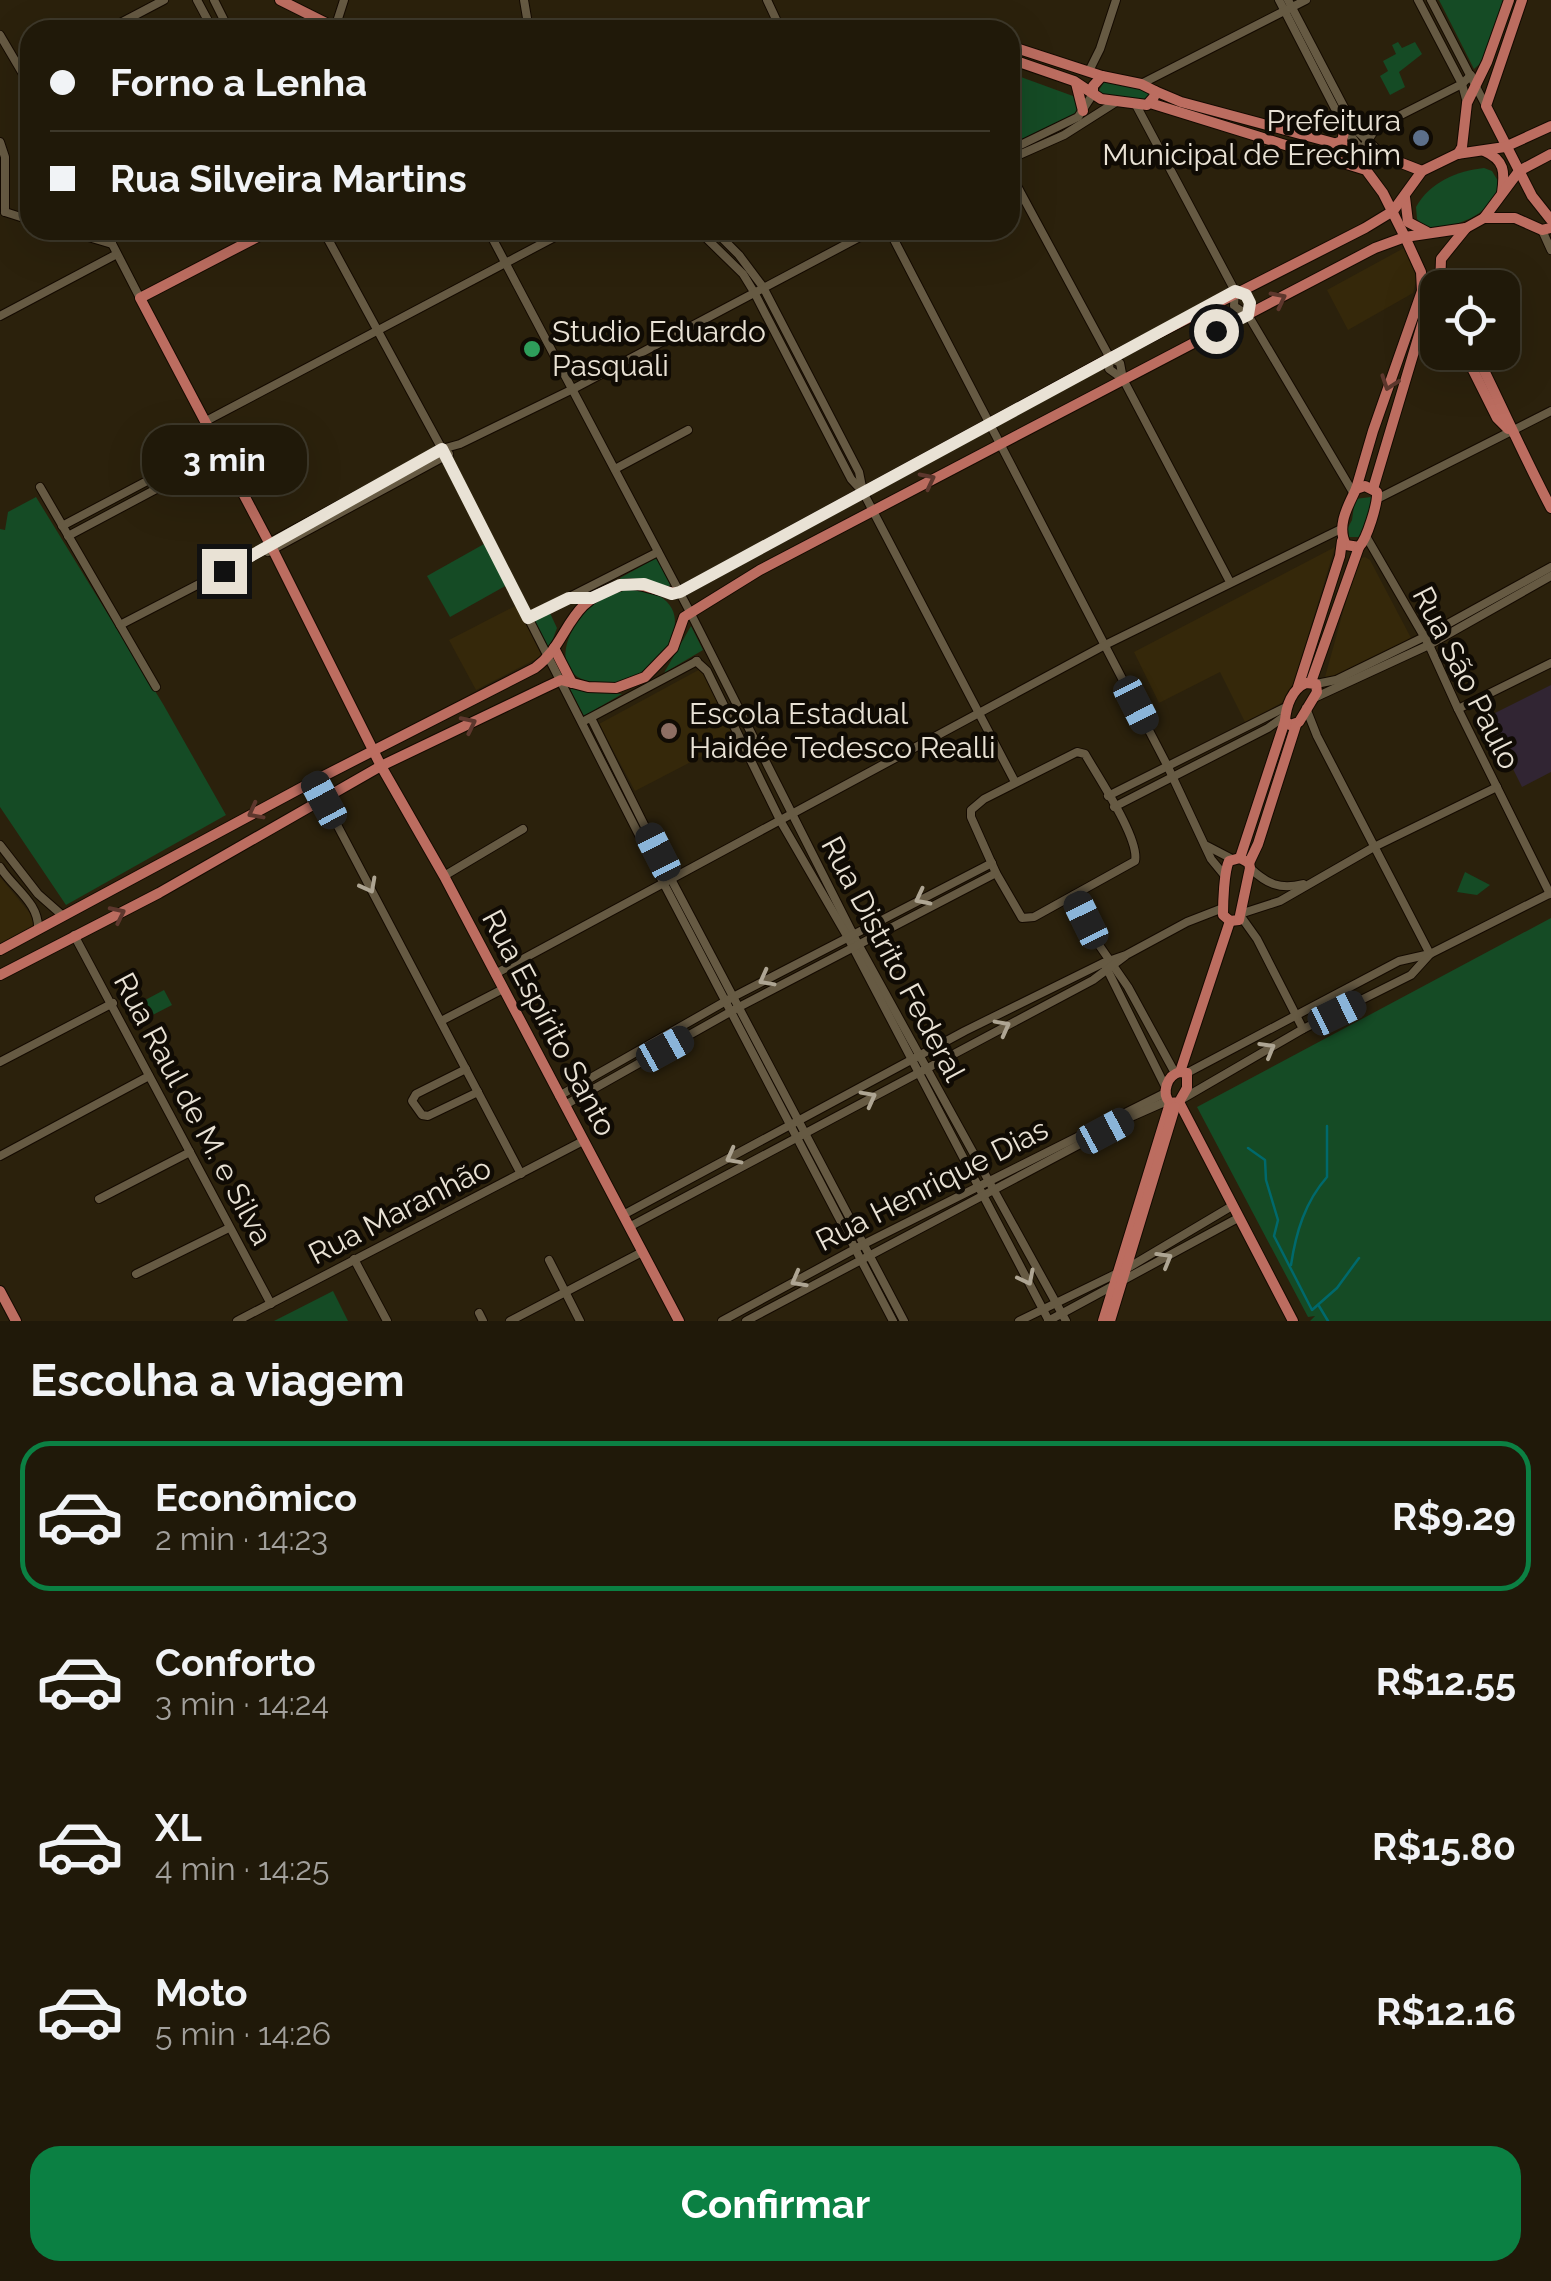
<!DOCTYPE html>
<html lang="pt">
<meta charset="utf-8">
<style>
body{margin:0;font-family:Raleway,sans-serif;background:#282212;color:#f1f3f6;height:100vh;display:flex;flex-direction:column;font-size:38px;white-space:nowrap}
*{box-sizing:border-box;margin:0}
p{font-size:32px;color:#a2a09c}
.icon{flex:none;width:55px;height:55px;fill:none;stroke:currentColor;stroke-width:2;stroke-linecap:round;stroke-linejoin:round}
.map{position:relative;height:1321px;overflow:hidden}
.side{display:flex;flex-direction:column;background:#201909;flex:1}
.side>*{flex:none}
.guide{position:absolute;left:20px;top:20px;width:1000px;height:220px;border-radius:30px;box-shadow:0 10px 40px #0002,0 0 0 2px #3d382a;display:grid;align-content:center;height:220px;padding:0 30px;background:#201909}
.tools{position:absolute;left:1420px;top:270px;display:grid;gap:20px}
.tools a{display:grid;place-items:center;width:100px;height:100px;border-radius:20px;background:#201909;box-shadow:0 10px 40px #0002,0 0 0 2px #3d382a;font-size:50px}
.end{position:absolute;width:45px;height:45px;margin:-22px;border:12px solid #e9e2d5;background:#111;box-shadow:0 0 0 5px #111}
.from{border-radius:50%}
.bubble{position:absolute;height:70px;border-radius:30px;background:#201909;box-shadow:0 10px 40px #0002,0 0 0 2px #3d382a;font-size:32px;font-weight:700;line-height:70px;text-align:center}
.car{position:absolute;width:30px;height:60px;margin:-30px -15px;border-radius:12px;box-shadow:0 0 8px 2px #0007;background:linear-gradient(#222 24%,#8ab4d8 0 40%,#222 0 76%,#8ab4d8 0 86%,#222 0)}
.guide b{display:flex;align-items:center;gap:35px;height:95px;font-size:38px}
.guide b+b{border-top:2px solid #3d382a}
.guide i{width:25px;height:25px;background:#f1f3f6}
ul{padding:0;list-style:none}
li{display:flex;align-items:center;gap:30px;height:150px;margin:0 20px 15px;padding:0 10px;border:5px solid transparent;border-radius:30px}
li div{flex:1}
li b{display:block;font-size:38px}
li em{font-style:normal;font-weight:700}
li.selected{border-color:#0b8043}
li>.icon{width:90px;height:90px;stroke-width:1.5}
h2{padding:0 30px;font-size:45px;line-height:120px}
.action{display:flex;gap:20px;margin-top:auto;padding:20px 30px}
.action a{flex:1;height:115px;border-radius:30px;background:#0b8043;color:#fff;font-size:40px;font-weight:700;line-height:115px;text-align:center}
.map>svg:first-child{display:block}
</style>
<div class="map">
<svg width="1551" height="1321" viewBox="0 0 1551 1321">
<rect width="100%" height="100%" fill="#2b210c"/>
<g fill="#35280a">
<polygon points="1404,248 1417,277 1413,293 1348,330 1327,290"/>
<polygon points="1335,547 1289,699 1245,722 1220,672 1159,703 1134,652"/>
<polygon points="1365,557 1370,560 1411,638 1330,681 1325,677 1356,565 1358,559"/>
<polygon points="517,605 542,656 476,690 449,640"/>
<polygon points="704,667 737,738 635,791 599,724"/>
<polygon points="0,877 34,918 32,929 0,945"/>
</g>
<polygon fill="#312533" points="1551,685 1551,772 1522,787 1487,717"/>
<g fill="#154b25">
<polygon points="1439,0 1504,0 1483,61 1474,69"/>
<polygon points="1398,42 1402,48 1415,42 1422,54 1399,72 1405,87 1390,95 1380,76 1388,71 1383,61 1396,54 1392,45"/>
<polygon points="1010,73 1073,96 1079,103 1074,119 1010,149"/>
<path d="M1104 82 1151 90 1146 102C1131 97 1108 99 1098 92Z"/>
<path d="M1484 168 1492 171 1501 186C1486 218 1459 226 1426 229L1417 219 1416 207C1430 182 1457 171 1484 168Z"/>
<polygon points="36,497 163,704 226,815 66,905 0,807 0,529 5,530 8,512"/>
<path d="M1371 497C1372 511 1362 522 1362 537H1343L1352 520 1355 499Z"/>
<polygon points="484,544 507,585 450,617 427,576"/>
<polygon points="658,557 672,583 668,587 646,581 622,582 620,578"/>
<path d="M629 589C719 592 661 696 592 682 546 673 569 624 593 605 604 596 617 593 629 589Z"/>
<polygon points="549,611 557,628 551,644 546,648 532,620"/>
<polygon points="691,626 703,650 664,673"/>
<polygon points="576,687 584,691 622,694 584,716 570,689"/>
<polygon points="1465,872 1490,885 1477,895 1457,892"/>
<polygon points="1551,918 1551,1321 1310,1321 1315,1316 1308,1317 1197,1107"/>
<polygon points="164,990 172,1005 143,1020 134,1006"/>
<polygon points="333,1291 348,1321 274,1321"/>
</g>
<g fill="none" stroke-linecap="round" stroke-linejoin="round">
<g stroke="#00696c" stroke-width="2.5">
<polyline points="1248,1148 1265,1160 1266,1180 1278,1220 1274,1236 1312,1310 1337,1288 1359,1258"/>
<path d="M1291 1265C1296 1232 1305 1202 1327 1177V1126"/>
<polyline points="1319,1306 1328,1321"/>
</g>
<g stroke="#140a00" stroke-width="10">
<g id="minor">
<polyline points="197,0 213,30"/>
<polyline points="214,0 229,30"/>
<polyline points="524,0 529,30"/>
<polyline points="767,0 781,30"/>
<polyline points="1279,0 1345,128 1362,151 1366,170"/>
<polyline points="1288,0 1356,130 1381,153"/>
<polyline points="1418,0 1462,84 1467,103"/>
<polyline points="1431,0 1486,106"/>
<polyline points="335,28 344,0"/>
<polyline points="107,30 164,0"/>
<polyline points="0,35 30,86"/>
<polyline points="1089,71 1100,49 1116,0"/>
<polyline points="1141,84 1306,0"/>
<polyline points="1136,105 1235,291"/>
<polyline points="0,142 5,157 5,212"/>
<polyline points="1364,146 1377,127 1462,84 1471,75"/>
<polyline points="1010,150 1078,117 1093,94"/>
<polyline points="1010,159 1064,135 1116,102"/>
<polyline points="1010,173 1110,358 1109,369 1123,379"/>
<polyline points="5,212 30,220"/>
<polyline points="65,230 112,244"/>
<polyline points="105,230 140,298"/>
<polyline points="323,230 442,449 664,884 893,1321"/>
<polyline points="488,230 690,612 858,944 1066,1321"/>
<polyline points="698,230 743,274 754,292 851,479 863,492 1015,782"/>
<polyline points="714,230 739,255 763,287 859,472 863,492"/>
<polyline points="889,230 1167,765 1211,859 1225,876"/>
<polyline points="1542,230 1551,250"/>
<polyline points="1235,291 1234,306 1248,315 1354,494"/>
<polyline points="1240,292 1246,295 1250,303 1248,315"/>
<polyline points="0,316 117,254"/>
<polyline points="1110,358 1120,363 1123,379 1230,582"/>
<polyline points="206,421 568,230"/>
<polyline points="615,469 688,430"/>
<polyline points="40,487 156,687"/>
<polyline points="1379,498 1551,411"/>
<polyline points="62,526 217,444"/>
<polyline points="68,536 222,454"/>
<polyline points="1367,538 1429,645 1458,709 1550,894"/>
<polyline points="268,552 449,454"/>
<polyline points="528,618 658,552"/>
<polyline points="120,625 259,553 269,543 442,449 460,444 573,389 873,230"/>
<polyline points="696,661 707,671 781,822 847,936 1049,1321"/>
<polyline points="1316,684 1336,680 1424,637 1551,567"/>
<polyline points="1314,698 1429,645 1551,576"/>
<polyline points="1306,708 1317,736 1430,954"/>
<polyline points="1458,709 1551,663"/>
<polyline points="591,718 671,879 904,1321"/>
<polyline points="586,720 697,661"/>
<path d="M1077 752 1085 754C1098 777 1140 839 1135 861L1034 917 1022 918 996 873 971 817V810L984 799Z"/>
<polyline points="1108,796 1288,706"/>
<polyline points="324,800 521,1174"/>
<polyline points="1114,807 1268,728 1285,716"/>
<polyline points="0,845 38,894 63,916"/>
<polyline points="1207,846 1232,859"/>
<path d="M0 867C13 888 40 903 38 930"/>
<path d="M1250 868C1267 884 1280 890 1303 884"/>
<polyline points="444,876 523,829"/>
<polyline points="1074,895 1099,945 1128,987 1175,1073"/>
<polyline points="1243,913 1280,901 1374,847 1497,787"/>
<polyline points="1242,918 1257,939 1303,1029"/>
<polyline points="74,935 271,1304"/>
<polyline points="1106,967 1166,1088"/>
<polyline points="495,974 1105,645 1341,529"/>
<polyline points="441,1021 503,989"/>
<polyline points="0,1062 113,1003"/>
<polyline points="466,1069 416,1094 412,1101 422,1115 428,1116 478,1092"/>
<polyline points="1187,1073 1399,961 1430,954 1551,893"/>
<polyline points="559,1096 733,997 992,863"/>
<polyline points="1184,1098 1303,1029 1411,975 1430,954"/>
<polyline points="565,1105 739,1007 996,873"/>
<polyline points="0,1156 149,1076"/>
<polyline points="99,1199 190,1152"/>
<polyline points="623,1215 965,1031 1103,963 1126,955 1187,922 1223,908"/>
<polyline points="629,1227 1093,980 1125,956"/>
<polyline points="354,1259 387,1321"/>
<polyline points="549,1260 580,1321"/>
<polyline points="136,1274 229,1228"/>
<polyline points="479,1313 483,1321"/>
<polyline points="237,1321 583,1141"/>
<polyline points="510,1321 642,1252"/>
<polyline points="722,1321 864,1244 1165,1093"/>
<polyline points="746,1321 1133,1116 1167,1101"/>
<polyline points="1019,1321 1126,1269 1232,1206"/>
<polyline points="1048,1321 1238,1218"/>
</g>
</g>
<g stroke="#140a00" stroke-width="12">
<g id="major">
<polyline points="280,0 340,30"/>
<polyline points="1522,0 1486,106 1532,196 1551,220"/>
<polyline points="946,30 952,30"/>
<polyline points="1010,46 1102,76"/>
<polyline points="1010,59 1074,81 1101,99 1147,105 1154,97 1155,91 1141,84 1102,76 1093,86 1093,94"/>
<polyline points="1076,83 1083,111"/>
<polyline points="1155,91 1181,102 1386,157 1422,171"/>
<polyline points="1150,103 1366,170 1383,193 1405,237 1421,272 1422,291 1373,431 1356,489"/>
<polyline points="1332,145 1342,141 1345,128"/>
<path d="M1484 151C1505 160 1505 172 1502 193"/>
<polyline points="1458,154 1462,147 1467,103 1487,62 1509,0"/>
<polyline points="1405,197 1408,222 1427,232"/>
<polyline points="1484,218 1515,218 1542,230 1551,228"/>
<polyline points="271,230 140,298 274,552 381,766 444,876 679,1321"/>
<polyline points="1440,288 1441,259 1466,228"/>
<polyline points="1464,352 1497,418 1508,429"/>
<path d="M1475 352C1501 404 1524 457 1551 508"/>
<path d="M1365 486 1377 492C1378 503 1367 539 1359 547L1346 545C1336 526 1348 506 1356 489Z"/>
<polyline points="1373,489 1430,298"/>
<polyline points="554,648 572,683"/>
<polyline points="1311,682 1359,547"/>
<path d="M1306 683 1316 684 1317 692 1299 722 1290 725 1285 721C1286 706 1292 689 1306 683Z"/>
<polyline points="1298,687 1340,556 1342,541"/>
<path d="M1240 858 1249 863 1250 868 1239 920 1230 921 1223 915C1223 903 1224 871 1229 861Z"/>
<polyline points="1240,858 1285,721"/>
<polyline points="1249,863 1258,844 1296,725"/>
<path d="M0 950 314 781 535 668C570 642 565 602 618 586 642 579 661 596 680 592L1110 358 1365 228 1393 211 1422 171 1457 154 1505 147 1551 126"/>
<polyline points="0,975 159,893 381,766 546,687 561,680 588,687 616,688 645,677 673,648 684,617 760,570 1375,248 1405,237 1466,228 1484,218 1519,171 1551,154"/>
<polyline points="1180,1072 1230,921"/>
<path d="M1180 1072 1187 1073V1088L1179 1102 1170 1103C1161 1093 1167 1075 1180 1072Z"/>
<polyline points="1179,1102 1293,1321"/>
<polyline points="0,1291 16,1321"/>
<polyline points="1103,1321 1170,1103"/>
<polyline points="1110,1321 1175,1107"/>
</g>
</g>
<use href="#minor" stroke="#665a43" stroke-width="8"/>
<use href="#major" stroke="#bc6d60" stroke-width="10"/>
</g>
<defs><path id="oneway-chevron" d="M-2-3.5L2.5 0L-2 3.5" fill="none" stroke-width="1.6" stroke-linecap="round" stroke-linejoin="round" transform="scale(2.5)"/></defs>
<g stroke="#5d372d">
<use href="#oneway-chevron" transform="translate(1279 299) rotate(-27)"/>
<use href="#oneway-chevron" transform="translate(1389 383) rotate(109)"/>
<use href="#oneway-chevron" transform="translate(928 480) rotate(-27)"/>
<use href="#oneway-chevron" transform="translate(469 724) rotate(-26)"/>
<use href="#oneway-chevron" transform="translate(255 812) rotate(152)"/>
<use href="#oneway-chevron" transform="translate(118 914) rotate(-26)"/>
</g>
<g stroke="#aea593">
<use href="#oneway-chevron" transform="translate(369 886) rotate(62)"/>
<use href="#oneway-chevron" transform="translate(922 898) rotate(153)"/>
<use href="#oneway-chevron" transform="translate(766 979) rotate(152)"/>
<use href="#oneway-chevron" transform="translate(1003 1027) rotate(-28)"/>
<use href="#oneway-chevron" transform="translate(1268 1049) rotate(-30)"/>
<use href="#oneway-chevron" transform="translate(869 1098) rotate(-28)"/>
<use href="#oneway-chevron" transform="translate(733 1157) rotate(152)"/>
<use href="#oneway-chevron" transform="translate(1165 1259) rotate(-30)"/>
<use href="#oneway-chevron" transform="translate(1027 1278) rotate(63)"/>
<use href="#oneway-chevron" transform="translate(798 1280) rotate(151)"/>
</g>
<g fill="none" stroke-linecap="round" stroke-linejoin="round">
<polyline stroke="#e9e2d5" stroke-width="12" points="224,571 442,449 528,618 569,598 592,598 620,585 644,584 672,594 680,592 1235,291 1246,295 1250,303 1248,315 1216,331"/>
</g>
<circle fill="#5c6f8a" stroke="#100b04" stroke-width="4" cx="1421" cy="138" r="10"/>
<circle fill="#2e9e5b" stroke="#100b04" stroke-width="4" cx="532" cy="349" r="10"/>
<circle fill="#8d6e63" stroke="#100b04" stroke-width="4" cx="669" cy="731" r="10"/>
<g text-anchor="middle" stroke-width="9" stroke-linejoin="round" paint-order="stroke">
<g font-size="30" fill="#e9e2d5" stroke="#100b04" text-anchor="start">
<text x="1401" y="131" text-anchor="end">Prefeitura<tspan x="1401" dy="34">Municipal de Erechim</tspan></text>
<text x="552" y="342">Studio Eduardo<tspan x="552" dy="34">Pasquali</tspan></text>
<text x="689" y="724">Escola Estadual<tspan x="689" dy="34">Haidée Tedesco Realli</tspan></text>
</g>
<g font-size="30" fill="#e9e2d5" stroke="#100b04">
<text transform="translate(1466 678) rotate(63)" y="10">Rua São Paulo</text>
<text transform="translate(893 959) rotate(62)" y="10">Rua Distrito Federal</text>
<text transform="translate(549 1023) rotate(62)" y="10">Rua Espírito Santo</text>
<text transform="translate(193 1109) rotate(62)" y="10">Rua Raul de M. e Silva</text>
<text transform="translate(932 1185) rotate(-27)" y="10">Rua Henrique Dias</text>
<text transform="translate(400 1211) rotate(-27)" y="10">Rua Maranhão</text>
</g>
</g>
</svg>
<div class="tools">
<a><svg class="icon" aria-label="locate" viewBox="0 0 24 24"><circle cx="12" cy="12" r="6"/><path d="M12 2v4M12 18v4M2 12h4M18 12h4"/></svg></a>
</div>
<i class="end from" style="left:1216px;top:331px"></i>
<i class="end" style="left:224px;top:571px"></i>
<div class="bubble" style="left:142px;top:425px;width:165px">3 min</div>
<i class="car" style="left:1136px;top:705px;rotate:153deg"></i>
<i class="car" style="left:324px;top:800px;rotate:332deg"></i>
<i class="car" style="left:658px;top:852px;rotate:333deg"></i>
<i class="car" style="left:1086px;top:920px;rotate:334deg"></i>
<i class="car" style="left:1337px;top:1013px;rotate:64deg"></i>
<i class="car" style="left:665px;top:1049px;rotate:61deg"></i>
<i class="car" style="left:1105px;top:1131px;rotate:62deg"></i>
<div class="guide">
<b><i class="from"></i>Forno a Lenha</b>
<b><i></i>Rua Silveira Martins</b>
</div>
</div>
<section class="side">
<h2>Escolha a viagem</h2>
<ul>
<li class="selected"><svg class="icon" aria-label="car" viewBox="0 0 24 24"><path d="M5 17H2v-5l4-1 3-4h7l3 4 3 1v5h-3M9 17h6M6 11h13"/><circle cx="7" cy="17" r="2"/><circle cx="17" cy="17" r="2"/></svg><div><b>Econômico</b><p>2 min · 14:23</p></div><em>R$9.29</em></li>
<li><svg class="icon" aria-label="car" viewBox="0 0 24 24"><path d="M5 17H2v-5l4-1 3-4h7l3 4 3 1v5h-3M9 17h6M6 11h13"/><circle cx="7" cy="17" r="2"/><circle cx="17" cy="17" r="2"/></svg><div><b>Conforto</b><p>3 min · 14:24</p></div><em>R$12.55</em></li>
<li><svg class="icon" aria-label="car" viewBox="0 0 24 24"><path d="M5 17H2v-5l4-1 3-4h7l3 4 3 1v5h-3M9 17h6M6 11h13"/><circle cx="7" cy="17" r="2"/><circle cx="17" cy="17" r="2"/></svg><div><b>XL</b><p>4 min · 14:25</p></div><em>R$15.80</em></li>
<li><svg class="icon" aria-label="car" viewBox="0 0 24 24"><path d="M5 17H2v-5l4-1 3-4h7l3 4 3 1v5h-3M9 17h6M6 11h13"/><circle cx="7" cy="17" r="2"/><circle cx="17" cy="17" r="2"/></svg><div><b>Moto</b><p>5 min · 14:26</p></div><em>R$12.16</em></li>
</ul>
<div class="action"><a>Confirmar</a></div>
</section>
